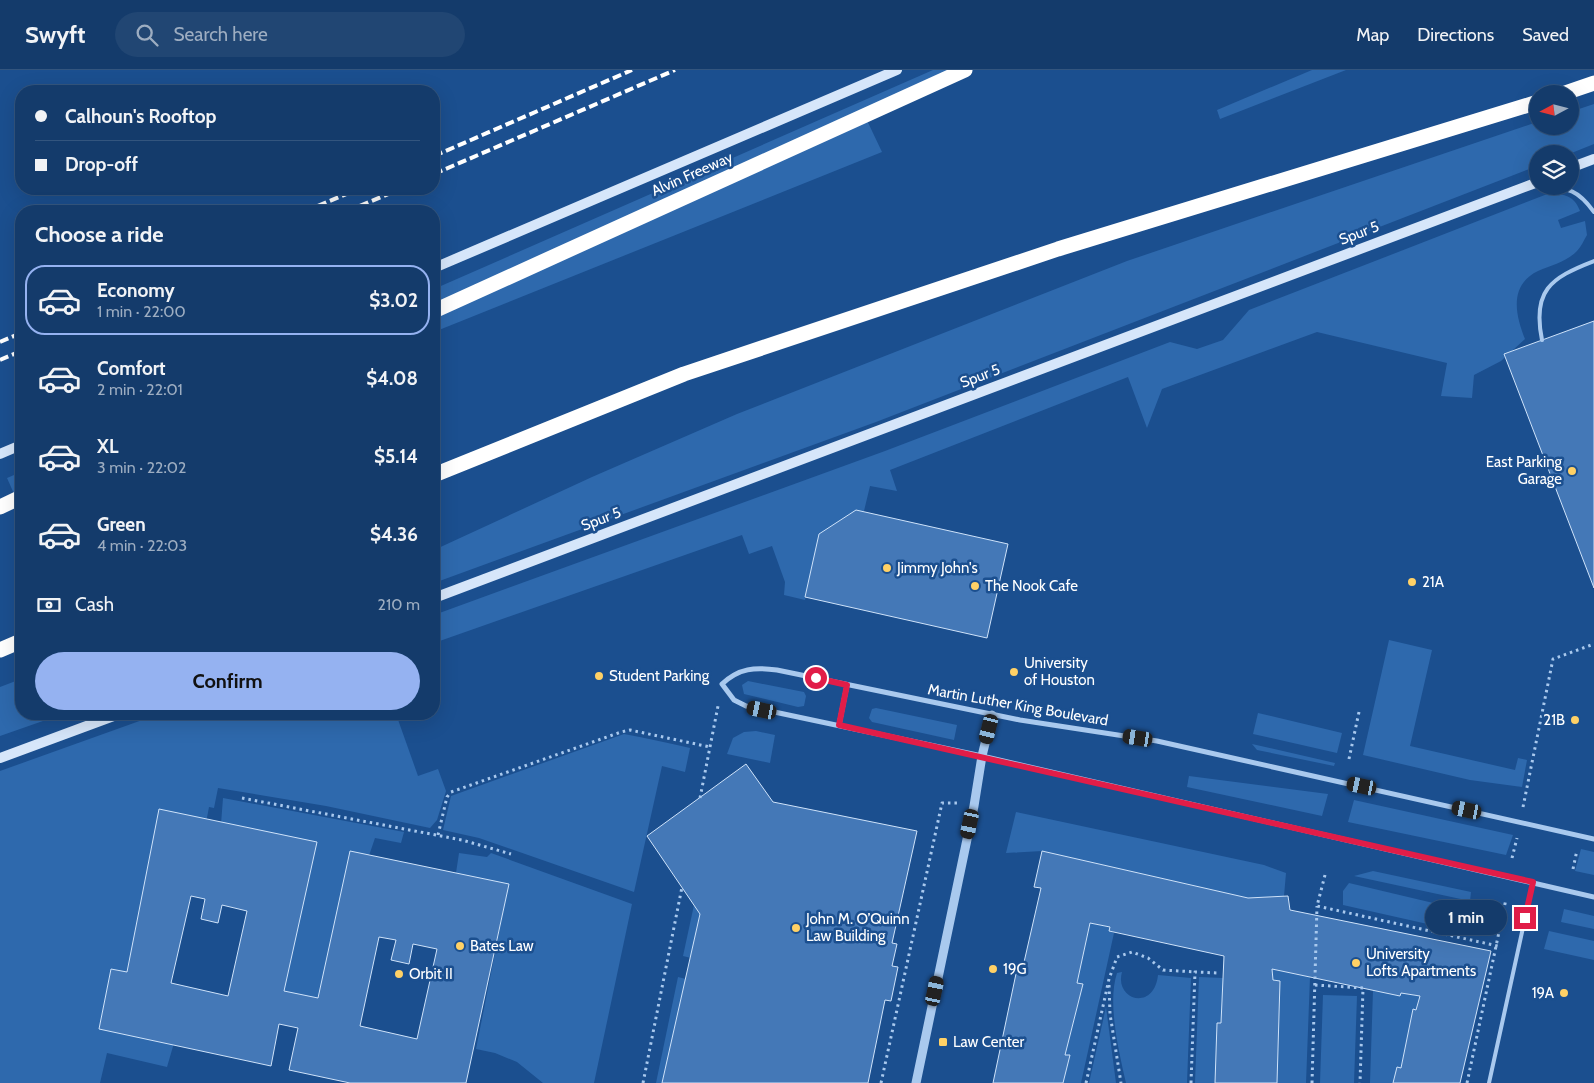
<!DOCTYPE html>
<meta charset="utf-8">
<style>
body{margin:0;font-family:Cabin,sans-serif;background:#214673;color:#f1f3f6;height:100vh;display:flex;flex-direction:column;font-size:19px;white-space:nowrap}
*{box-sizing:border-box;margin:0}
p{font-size:16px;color:#9dadc1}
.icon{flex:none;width:28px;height:28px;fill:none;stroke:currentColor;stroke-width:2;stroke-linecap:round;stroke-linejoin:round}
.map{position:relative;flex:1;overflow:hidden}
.details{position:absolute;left:15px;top:135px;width:425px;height:515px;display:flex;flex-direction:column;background:#143b6b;border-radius:20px;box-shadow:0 5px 20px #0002,0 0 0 1px #33557e}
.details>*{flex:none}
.hud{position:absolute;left:15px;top:15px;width:425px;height:110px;border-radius:20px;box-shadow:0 5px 20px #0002,0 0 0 1px #33557e;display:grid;align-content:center;height:110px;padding:0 20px;background:#143b6b}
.needle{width:32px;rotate:263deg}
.fabs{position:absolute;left:1529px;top:15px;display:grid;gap:10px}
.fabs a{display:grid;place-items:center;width:50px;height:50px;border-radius:50%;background:#143b6b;box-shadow:0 5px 20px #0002,0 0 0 1px #33557e;font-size:25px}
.end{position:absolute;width:22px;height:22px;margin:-11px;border:6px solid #e11d48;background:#fff;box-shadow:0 0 0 2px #fff}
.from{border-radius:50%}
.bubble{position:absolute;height:35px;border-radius:18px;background:#143b6b;box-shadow:0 5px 20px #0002,0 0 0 1px #33557e;font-size:16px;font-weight:800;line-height:35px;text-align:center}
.car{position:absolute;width:15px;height:30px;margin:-15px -8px;border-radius:6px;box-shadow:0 0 4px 1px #0007;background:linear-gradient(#222 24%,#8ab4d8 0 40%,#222 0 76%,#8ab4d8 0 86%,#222 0)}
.hud b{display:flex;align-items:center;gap:18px;height:48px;font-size:19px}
.hud b+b{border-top:1px solid #33557e}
.hud i{width:12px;height:12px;background:#f1f3f6}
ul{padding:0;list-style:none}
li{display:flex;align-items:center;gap:15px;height:70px;margin:0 10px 8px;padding:0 10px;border:2px solid transparent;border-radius:20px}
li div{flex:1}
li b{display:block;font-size:19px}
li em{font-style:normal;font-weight:800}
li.selected{border-color:#95b2f1}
li>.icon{width:45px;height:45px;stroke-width:1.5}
h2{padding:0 20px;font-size:22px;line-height:60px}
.pay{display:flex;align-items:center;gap:12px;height:55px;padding:0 20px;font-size:19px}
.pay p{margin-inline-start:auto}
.action{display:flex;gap:10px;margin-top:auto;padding:10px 20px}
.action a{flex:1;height:58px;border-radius:30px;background:#95b2f1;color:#111;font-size:20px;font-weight:800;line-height:58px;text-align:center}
header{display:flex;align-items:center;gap:30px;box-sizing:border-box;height:70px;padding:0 25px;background:#143b6b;border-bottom:1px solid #33557e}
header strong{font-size:24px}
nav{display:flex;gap:28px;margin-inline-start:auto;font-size:18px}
.search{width:350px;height:45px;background:#214673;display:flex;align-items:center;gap:12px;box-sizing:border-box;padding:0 18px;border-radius:28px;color:#9dadc1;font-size:19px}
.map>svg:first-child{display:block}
</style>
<header>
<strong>Swyft</strong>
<div class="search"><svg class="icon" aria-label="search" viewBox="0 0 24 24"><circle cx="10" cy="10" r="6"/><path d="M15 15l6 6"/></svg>Search here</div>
<nav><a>Map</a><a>Directions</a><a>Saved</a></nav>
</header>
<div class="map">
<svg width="1594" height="1013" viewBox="0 0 1594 1013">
<rect width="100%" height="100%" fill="#1b4f8f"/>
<g fill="#2e69ad">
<polygon points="933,0 972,0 863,42 882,82 434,262 434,219"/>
<polygon points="1312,0 1346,0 1220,49 1217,40"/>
<polygon points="1594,34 1594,74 1569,84 1538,84 1537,96 876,352 434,513 434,480 592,407 737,344 1127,191 1537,52 1538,56 1570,56 1570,42"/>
<path d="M1550 123C1565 125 1574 125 1580 141L1558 150 1561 158 1585 151 1587 165C1584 170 1581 177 1577 181 1566 192 1552 195 1538 201 1509 215 1515 244 1525 269L1501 291 1474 305 1472 328 1441 326 1447 293 1317 262 1162 319 1147 358 1128 307 890 400 897 421 870 416 864 441 819 469 805 530 784 525 785 512 772 476 749 484 742 465 434 573V545L885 381 1170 272 1197 279 1223 270 1249 240Z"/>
<polygon points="21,402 21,424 15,426 7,408"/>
<polygon points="1389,570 1432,580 1410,676 1515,700 1518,688 1527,690 1522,717 1470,710 1363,685"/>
<polygon points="21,609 21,644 63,644 0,666 0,617"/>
<polygon points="748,611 804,622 806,626 804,636 798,637 744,624 742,615"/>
<polygon points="876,638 957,655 954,670 872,652 869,648 872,639"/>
<polygon points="1258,643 1342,663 1337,683 1253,664"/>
<polygon points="159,644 396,644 418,706 438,699 446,721 437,750 430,758 326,736 218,718 214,738 209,737 206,753 127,907 174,973 167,997 107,983 100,1013 0,1013 0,701"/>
<polygon points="756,661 775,665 770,693 727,684 733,668 744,662"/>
<path d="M624 664C647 668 668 673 690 678L685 702 662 696 634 822 479 768 443 760 451 726Z"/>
<polygon points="1252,674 1335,693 1334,696 1257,680"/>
<polygon points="1189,706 1328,724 1322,746 1187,717"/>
<polygon points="223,728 404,762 401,773 375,768 320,930 282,922 221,754"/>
<polygon points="1354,730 1513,765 1506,785 1348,752"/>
<polygon points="1016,742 1264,795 1286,803 1284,826 1248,828 1042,781 1006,783"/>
<polygon points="1581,779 1594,782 1594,805 1575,801"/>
<polygon points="459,783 487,787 491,783 632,834 594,1013 543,1013 517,992 495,983 476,979 508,817 456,803"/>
<polygon points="1373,801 1471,822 1470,831 1354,806"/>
<polygon points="1349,813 1467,841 1463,862 1343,835 1343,821"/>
<polygon points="694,835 700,844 691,888 683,886"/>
<polygon points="1564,839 1594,846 1594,859 1561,852"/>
<polygon points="1090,853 1110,857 1109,861 1114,863 1081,1013 1063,1013 1070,986 1065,985 1083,914 1077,913"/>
<polygon points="1549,861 1594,871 1594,890 1544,879"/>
<polygon points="1272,899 1310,907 1306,1013 1277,1013 1280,912 1273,910"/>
<path d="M1122 902C1114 930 1154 942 1158 905L1191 908 1187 1013H1126C1119 982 1107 933 1117 903Z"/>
<polygon points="678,907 686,909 662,1013 656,1013"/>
<polygon points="1199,907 1223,908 1221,953 1217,954 1215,1013 1195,1013"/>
<polygon points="1373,920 1400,926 1401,923 1420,926 1416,940 1413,940 1401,998 1397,998 1393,1013 1370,1013"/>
<polygon points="1323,925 1357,926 1354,1013 1320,1013"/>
<polygon points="1106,937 1116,1013 1089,1013"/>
</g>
<g fill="#4478b7" stroke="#cfe3fa" fill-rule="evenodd">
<polygon points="1594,251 1594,518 1504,284"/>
<polygon points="856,440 1008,474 987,568 805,527 819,464"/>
<polygon points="746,694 773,732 917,761 892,873 897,874 892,896 898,897 891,931 885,930 868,1013 662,1013 700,844 647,766"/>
<path d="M159 739 317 772 284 921 318 928 350 781 509 814 466 1013H350L289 1000 298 958 279 954 271 996 99 959 111 899 127 902ZM191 826 205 829 201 849 218 853 222 835 247 841 228 926 171 913ZM379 867 396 870 391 890 409 894 413 874 437 879 417 969 360 956Z"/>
<polygon points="1042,781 1248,828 1288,826 1290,840 1491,881 1460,1013 1393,1013 1397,997 1401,998 1413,939 1416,940 1420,926 1401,923 1400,926 1272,899 1273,910 1280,911 1277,1013 1215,1013 1217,953 1221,953 1224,886 1109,861 1110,857 1090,853 1077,913 1083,914 1065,985 1070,985 1063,1013 993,1013 1017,899 1022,901 1041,818 1034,817"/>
</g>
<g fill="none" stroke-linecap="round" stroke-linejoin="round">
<g stroke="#a9c9ee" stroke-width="3" stroke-dasharray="2.5 4" stroke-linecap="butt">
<polyline points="1349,689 1359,642"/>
<polyline points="242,728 462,770 511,784"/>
<polyline points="700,728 718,636"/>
<polyline points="1523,737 1553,589 1594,574"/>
<polyline points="438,765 447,727 451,722 621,662 630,660 710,677"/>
<polyline points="1512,788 1517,768"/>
<polyline points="1573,799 1577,780"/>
<polyline points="1325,805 1317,836 1498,876"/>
<polyline points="1109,915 1110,944 1121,1013"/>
<polyline points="1315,915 1363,918 1360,1013"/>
<polyline points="643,1013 682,817"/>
<polyline points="881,1013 942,733 957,733"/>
<polyline points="1086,1013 1109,909 1117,887 1132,882 1148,888 1163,900 1195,902"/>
<polyline points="1191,1013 1195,902 1218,903"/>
<polyline points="1312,1013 1317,836"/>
<polyline points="1467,1013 1506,829"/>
</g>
<g stroke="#a9c9ee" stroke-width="4">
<path d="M1536 116C1566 119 1575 116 1594 142"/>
<path d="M1542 270C1532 221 1550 208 1594 191"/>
<polyline points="1489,1013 1533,812"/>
</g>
<g stroke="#a9c9ee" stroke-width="5">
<polyline points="839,655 847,615"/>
<path d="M1594 769 1157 671 1020 650 777 600C755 597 739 598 722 614L734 630 746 636 982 686 1594 827"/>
</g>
<polyline stroke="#a9c9ee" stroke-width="9" points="916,1013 974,736 982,686 992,645"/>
<g stroke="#d6e6fa" stroke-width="10">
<polyline points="1570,98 1594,89"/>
<polyline points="434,198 897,0"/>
<polyline points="0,384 21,375"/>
<polyline points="434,528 1538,112"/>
<polyline points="0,688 119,644"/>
</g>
<g stroke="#fff" stroke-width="15">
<polyline points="1562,24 1594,13"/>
<polyline points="434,241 965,0"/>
<polyline points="434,405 684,304 1058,179 1538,32"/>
<polyline points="0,437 21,427"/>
<polyline points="0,580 21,571"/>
</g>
<g stroke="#fff" stroke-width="4" stroke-dasharray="9 4" stroke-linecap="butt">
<polyline points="434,86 632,0"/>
<polyline points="434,104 675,0"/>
<polyline points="306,141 358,119"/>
<polyline points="348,141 400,119"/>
<polyline points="0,272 21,263"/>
<polyline points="0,290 21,281"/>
</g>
</g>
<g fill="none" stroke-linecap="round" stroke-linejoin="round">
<polyline stroke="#e11d48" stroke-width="6" points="816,608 847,615 839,655 1533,812 1525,848"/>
</g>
<g fill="#ffd166" stroke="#1b4f8f" stroke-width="2">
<circle cx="1572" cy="401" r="5"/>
<circle cx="887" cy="498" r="5"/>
<circle cx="1412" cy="512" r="5"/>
<circle cx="975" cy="516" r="5"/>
<circle cx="1014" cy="602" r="5"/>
<circle cx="599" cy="606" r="5"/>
<circle cx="1575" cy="650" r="5"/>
<circle cx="796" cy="858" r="5"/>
<circle cx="460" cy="876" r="5"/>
<circle cx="1356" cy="893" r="5"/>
<circle cx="993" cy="899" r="5"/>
<circle cx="399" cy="904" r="5"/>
<circle cx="1564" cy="923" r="5"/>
<rect x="938" y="967" width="10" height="10" rx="2.5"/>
</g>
<g text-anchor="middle" stroke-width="5" stroke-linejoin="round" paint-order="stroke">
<g font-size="15" fill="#fff" stroke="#1b4f8f">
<text transform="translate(692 104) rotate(-24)" y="5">Alvin Freeway</text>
<text transform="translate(1359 163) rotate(-21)" y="5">Spur 5</text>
<text transform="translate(980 306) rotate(-21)" y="5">Spur 5</text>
<text transform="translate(601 449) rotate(-21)" y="5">Spur 5</text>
<text transform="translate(1018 635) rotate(10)" y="5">Martin Luther King Boulevard</text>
</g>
<g font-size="15" fill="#fff" stroke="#1b4f8f" text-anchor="start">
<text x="1562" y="397" text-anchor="end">East Parking<tspan x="1562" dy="17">Garage</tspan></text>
<text x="897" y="503">Jimmy John's</text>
<text x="1422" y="517">21A</text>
<text x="985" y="521">The Nook Cafe</text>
<text x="1024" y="598">University<tspan x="1024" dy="17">of Houston</tspan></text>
<text x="609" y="611">Student Parking</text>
<text x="1565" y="655" text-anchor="end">21B</text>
<text x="806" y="854">John M. O’Quinn<tspan x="806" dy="17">Law Building</tspan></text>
<text x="470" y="881">Bates Law</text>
<text x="1366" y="889">University<tspan x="1366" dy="17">Lofts Apartments</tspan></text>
<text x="1003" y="904">19G</text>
<text x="409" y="909">Orbit II</text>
<text x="1554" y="928" text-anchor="end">19A</text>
<text x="953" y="977">Law Center</text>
</g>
</g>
</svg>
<div class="fabs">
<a><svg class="needle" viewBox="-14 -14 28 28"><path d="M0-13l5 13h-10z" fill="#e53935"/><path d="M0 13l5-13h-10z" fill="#9dadc1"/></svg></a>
<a><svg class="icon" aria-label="layers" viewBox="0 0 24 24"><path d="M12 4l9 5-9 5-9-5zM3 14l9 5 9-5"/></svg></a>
</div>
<i class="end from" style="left:816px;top:608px"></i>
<i class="end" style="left:1525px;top:848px"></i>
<div class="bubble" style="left:1425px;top:830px;width:82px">1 min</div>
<i class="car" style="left:762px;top:640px;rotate:282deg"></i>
<i class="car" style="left:989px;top:659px;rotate:194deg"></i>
<i class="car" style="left:1138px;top:668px;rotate:279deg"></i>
<i class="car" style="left:1362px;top:716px;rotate:282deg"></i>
<i class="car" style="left:1467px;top:740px;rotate:282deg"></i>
<i class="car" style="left:970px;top:754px;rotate:192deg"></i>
<i class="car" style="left:935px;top:921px;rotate:12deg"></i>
<div class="hud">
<b><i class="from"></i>Calhoun's Rooftop</b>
<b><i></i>Drop-off</b>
</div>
<section class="details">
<h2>Choose a ride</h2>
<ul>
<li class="selected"><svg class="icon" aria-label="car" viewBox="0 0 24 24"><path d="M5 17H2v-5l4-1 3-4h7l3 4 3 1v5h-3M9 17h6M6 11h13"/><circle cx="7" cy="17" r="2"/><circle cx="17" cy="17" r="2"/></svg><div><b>Economy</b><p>1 min · 22:00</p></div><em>$3.02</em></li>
<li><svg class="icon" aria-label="car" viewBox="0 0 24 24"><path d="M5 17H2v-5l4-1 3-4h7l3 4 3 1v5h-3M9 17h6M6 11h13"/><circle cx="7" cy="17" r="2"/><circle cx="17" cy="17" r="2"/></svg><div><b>Comfort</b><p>2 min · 22:01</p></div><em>$4.08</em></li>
<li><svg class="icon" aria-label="car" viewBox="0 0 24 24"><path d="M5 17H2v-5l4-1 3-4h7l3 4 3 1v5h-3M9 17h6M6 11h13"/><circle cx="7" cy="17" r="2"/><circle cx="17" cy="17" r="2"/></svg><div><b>XL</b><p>3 min · 22:02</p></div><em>$5.14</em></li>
<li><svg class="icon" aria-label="car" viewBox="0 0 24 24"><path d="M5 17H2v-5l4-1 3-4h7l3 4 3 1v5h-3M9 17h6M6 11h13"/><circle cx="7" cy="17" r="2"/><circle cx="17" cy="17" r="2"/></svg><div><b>Green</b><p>4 min · 22:03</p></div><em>$4.36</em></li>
</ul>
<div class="pay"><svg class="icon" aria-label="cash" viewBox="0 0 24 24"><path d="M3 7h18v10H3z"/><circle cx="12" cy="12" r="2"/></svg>Cash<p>210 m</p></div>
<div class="action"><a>Confirm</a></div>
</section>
</div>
